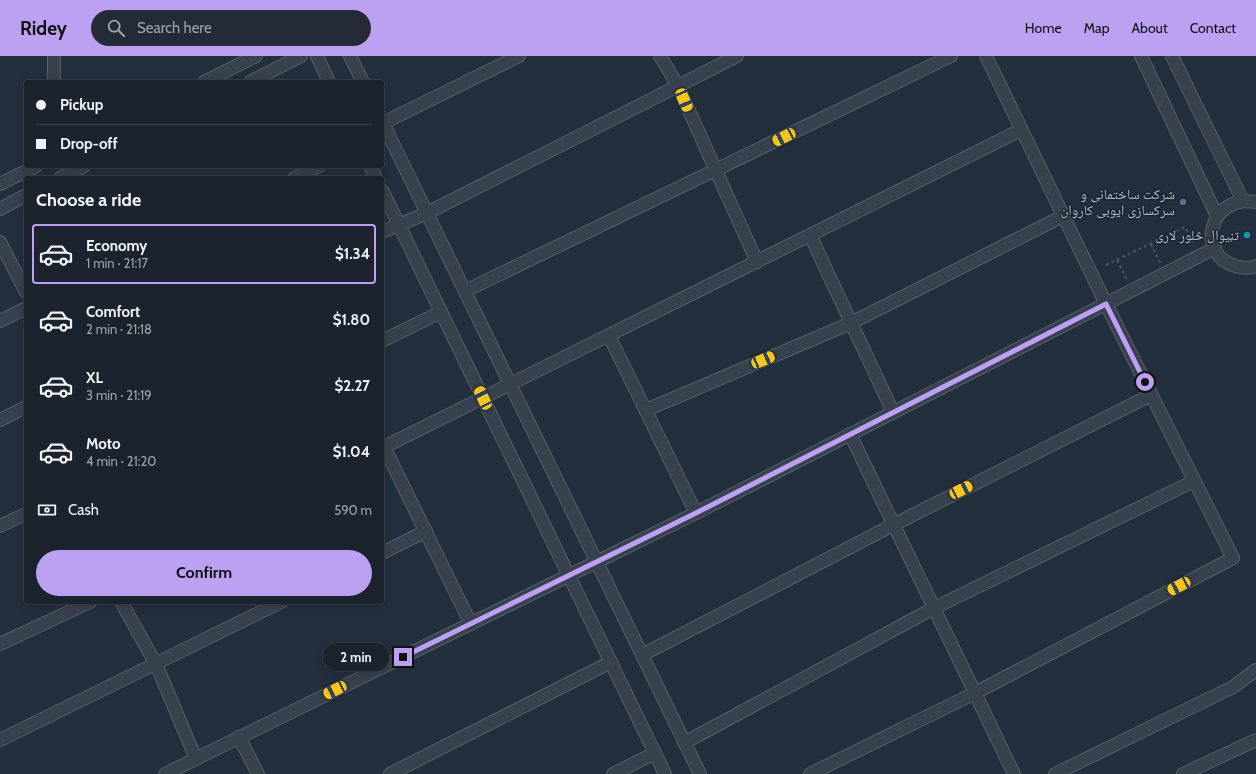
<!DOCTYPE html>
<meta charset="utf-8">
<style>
body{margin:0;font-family:Cabin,"Noto Naskh Arabic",sans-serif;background:#242b36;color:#f1f3f6;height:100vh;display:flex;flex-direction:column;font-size:15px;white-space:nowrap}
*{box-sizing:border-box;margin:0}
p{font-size:13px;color:#a0a4aa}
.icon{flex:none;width:22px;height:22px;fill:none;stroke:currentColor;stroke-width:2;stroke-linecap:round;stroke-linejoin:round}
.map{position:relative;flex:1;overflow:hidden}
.drawer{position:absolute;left:24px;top:120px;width:360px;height:428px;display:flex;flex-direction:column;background:#1b232e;border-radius:4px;box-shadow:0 2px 10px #0003,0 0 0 1px #39404a}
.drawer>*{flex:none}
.hud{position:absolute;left:24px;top:24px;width:360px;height:88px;border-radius:4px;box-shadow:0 2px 10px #0003,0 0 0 1px #39404a;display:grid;align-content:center;height:88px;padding:0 12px;background:#1b232e}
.end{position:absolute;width:18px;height:18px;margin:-9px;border:5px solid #bca0f2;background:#111;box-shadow:0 0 0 2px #111}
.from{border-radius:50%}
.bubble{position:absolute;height:28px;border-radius:14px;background:#1b232e;box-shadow:0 2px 10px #0003,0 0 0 1px #39404a;font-size:13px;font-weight:700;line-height:28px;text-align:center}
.car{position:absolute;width:12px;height:24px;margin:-12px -6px;border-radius:5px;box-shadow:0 0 3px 1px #0007;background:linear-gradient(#f5c518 24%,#345 0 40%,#f5c518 0 76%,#345 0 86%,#f5c518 0)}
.hud b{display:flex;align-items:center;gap:14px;height:38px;font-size:15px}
.hud b+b{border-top:1px solid #39404a}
.hud i{width:10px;height:10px;background:#f1f3f6}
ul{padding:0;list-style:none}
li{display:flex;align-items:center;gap:12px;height:60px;margin:0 8px 6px;padding:0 4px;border:2px solid transparent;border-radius:4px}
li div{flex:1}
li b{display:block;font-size:15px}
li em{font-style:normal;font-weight:700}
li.on{border-color:#bca0f2}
li>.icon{width:36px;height:36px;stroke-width:1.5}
h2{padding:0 12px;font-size:18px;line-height:48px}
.pay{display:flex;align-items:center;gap:10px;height:44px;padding:0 12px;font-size:15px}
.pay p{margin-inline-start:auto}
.action{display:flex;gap:8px;margin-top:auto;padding:8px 12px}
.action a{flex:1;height:46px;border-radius:24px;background:#bca0f2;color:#111;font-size:16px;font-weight:700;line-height:46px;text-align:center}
header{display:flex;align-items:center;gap:24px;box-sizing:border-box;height:56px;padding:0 20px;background:#bca0f2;color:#111}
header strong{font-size:19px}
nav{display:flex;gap:22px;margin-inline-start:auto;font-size:14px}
.search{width:280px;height:36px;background:#242b36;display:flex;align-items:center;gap:10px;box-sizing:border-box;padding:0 14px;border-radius:22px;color:#a0a4aa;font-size:15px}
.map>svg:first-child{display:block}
</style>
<header>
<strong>Ridey</strong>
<div class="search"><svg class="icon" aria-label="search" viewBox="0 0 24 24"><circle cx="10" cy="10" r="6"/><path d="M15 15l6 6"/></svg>Search here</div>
<nav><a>Home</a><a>Map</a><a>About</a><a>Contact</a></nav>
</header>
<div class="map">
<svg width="1256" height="718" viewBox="0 0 1256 718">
<rect width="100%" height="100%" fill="#242f3e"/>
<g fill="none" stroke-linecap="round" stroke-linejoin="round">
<g stroke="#565f6c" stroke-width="14">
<g id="minor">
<polyline points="54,0 54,26"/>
<polyline points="317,0 329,26"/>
<polyline points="350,0 363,26"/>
<polyline points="660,0 678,30 757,206"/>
<polyline points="1141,0 1217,160"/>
<polyline points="1172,0 1243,145"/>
<polyline points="204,26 256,0"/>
<polyline points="250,26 301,0"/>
<polyline points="382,65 700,718"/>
<polyline points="383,67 519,0"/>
<polyline points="370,110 376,122"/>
<polyline points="60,122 84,110"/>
<polyline points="294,122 319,110"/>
<polyline points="0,128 36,110"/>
<polyline points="382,134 665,718"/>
<path d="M1256 146C1208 138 1196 199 1235 210 1242 212 1249 213 1256 210"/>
<polyline points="0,153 26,139"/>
<polyline points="382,176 427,157 737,0"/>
<polyline points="810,179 893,356"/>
<polyline points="0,186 26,236"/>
<polyline points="465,235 951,0"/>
<polyline points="0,265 26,252"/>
<polyline points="609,280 696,457"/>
<polyline points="382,285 441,256"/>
<polyline points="646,354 851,267 1063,160"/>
<polyline points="0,364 26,351"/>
<polyline points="850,378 1014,718"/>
<polyline points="384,391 471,568"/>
<polyline points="382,392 1021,74"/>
<polyline points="0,470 26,458"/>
<polyline points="382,497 426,475"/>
<polyline points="121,546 156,608 196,703"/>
<polyline points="0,588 90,546"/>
<polyline points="642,599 893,469 1151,339"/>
<polyline points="239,681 258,718"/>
<polyline points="0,684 281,546"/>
<polyline points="684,687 934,552 1194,425"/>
<polyline points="165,718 696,457 1215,192"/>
<polyline points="390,718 611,606"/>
<polyline points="613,718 655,697"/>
<polyline points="810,718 975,637 1233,502 1106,248 986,0"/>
<polyline points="1055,718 1233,631 1256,614"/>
<polyline points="1183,718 1256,684"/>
</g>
</g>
<g stroke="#44595c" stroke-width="2" stroke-dasharray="3 3" stroke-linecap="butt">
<polyline points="1151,188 1161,208"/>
<polyline points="1117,204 1127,224"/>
<polyline points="1106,209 1185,171 1194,190"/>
</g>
<use href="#minor" stroke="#38414e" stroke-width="12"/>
</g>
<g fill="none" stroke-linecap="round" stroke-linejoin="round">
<polyline stroke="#bca0f2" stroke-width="5" points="403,601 696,457 1106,248 1145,326"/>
</g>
<circle fill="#5c6f8a" stroke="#1d2633" stroke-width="1.5" cx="1183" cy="146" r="4"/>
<circle fill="#0f9aa8" stroke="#1d2633" stroke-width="1.5" cx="1247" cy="179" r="4"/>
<g text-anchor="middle" stroke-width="3" stroke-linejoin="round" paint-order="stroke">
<g font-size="14" fill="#b4bcc9" stroke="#1d2633" text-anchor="end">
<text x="1175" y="143">شرکت ساختمانی و<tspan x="1175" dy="16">سرکسازی ایوبی کاروان</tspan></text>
<text x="1239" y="184">تڼیوال څلور لاری</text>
</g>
</g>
</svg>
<i class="end from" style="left:1145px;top:326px"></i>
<i class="end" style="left:403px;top:601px"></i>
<div class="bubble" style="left:323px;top:587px;width:66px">2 min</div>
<i class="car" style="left:684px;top:44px;rotate:156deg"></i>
<i class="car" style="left:784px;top:81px;rotate:244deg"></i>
<i class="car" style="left:763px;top:304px;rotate:67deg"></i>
<i class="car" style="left:483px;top:342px;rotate:334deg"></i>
<i class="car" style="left:961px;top:434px;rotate:63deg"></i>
<i class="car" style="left:1179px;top:530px;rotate:242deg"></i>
<i class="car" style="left:335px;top:634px;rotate:244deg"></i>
<div class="hud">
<b><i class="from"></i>Pickup</b>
<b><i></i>Drop-off</b>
</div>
<section class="drawer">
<h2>Choose a ride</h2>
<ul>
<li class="on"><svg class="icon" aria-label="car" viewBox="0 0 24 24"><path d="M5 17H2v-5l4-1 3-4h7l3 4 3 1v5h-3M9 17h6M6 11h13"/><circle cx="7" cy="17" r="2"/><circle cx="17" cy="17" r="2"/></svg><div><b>Economy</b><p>1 min · 21:17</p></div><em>$1.34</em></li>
<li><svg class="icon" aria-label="car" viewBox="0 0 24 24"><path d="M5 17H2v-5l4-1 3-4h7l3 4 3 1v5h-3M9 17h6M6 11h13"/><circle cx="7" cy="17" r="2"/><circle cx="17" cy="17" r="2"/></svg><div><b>Comfort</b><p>2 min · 21:18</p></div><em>$1.80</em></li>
<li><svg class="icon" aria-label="car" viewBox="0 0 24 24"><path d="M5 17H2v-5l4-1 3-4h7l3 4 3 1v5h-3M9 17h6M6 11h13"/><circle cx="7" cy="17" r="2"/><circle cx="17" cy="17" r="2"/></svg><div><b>XL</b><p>3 min · 21:19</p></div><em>$2.27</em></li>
<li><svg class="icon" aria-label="car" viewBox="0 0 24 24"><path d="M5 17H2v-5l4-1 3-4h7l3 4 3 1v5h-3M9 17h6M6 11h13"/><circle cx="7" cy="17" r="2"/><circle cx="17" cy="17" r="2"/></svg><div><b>Moto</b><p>4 min · 21:20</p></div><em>$1.04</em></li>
</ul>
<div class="pay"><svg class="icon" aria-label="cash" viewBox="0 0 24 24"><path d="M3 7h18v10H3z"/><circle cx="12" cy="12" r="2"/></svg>Cash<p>590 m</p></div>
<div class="action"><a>Confirm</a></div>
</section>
</div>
